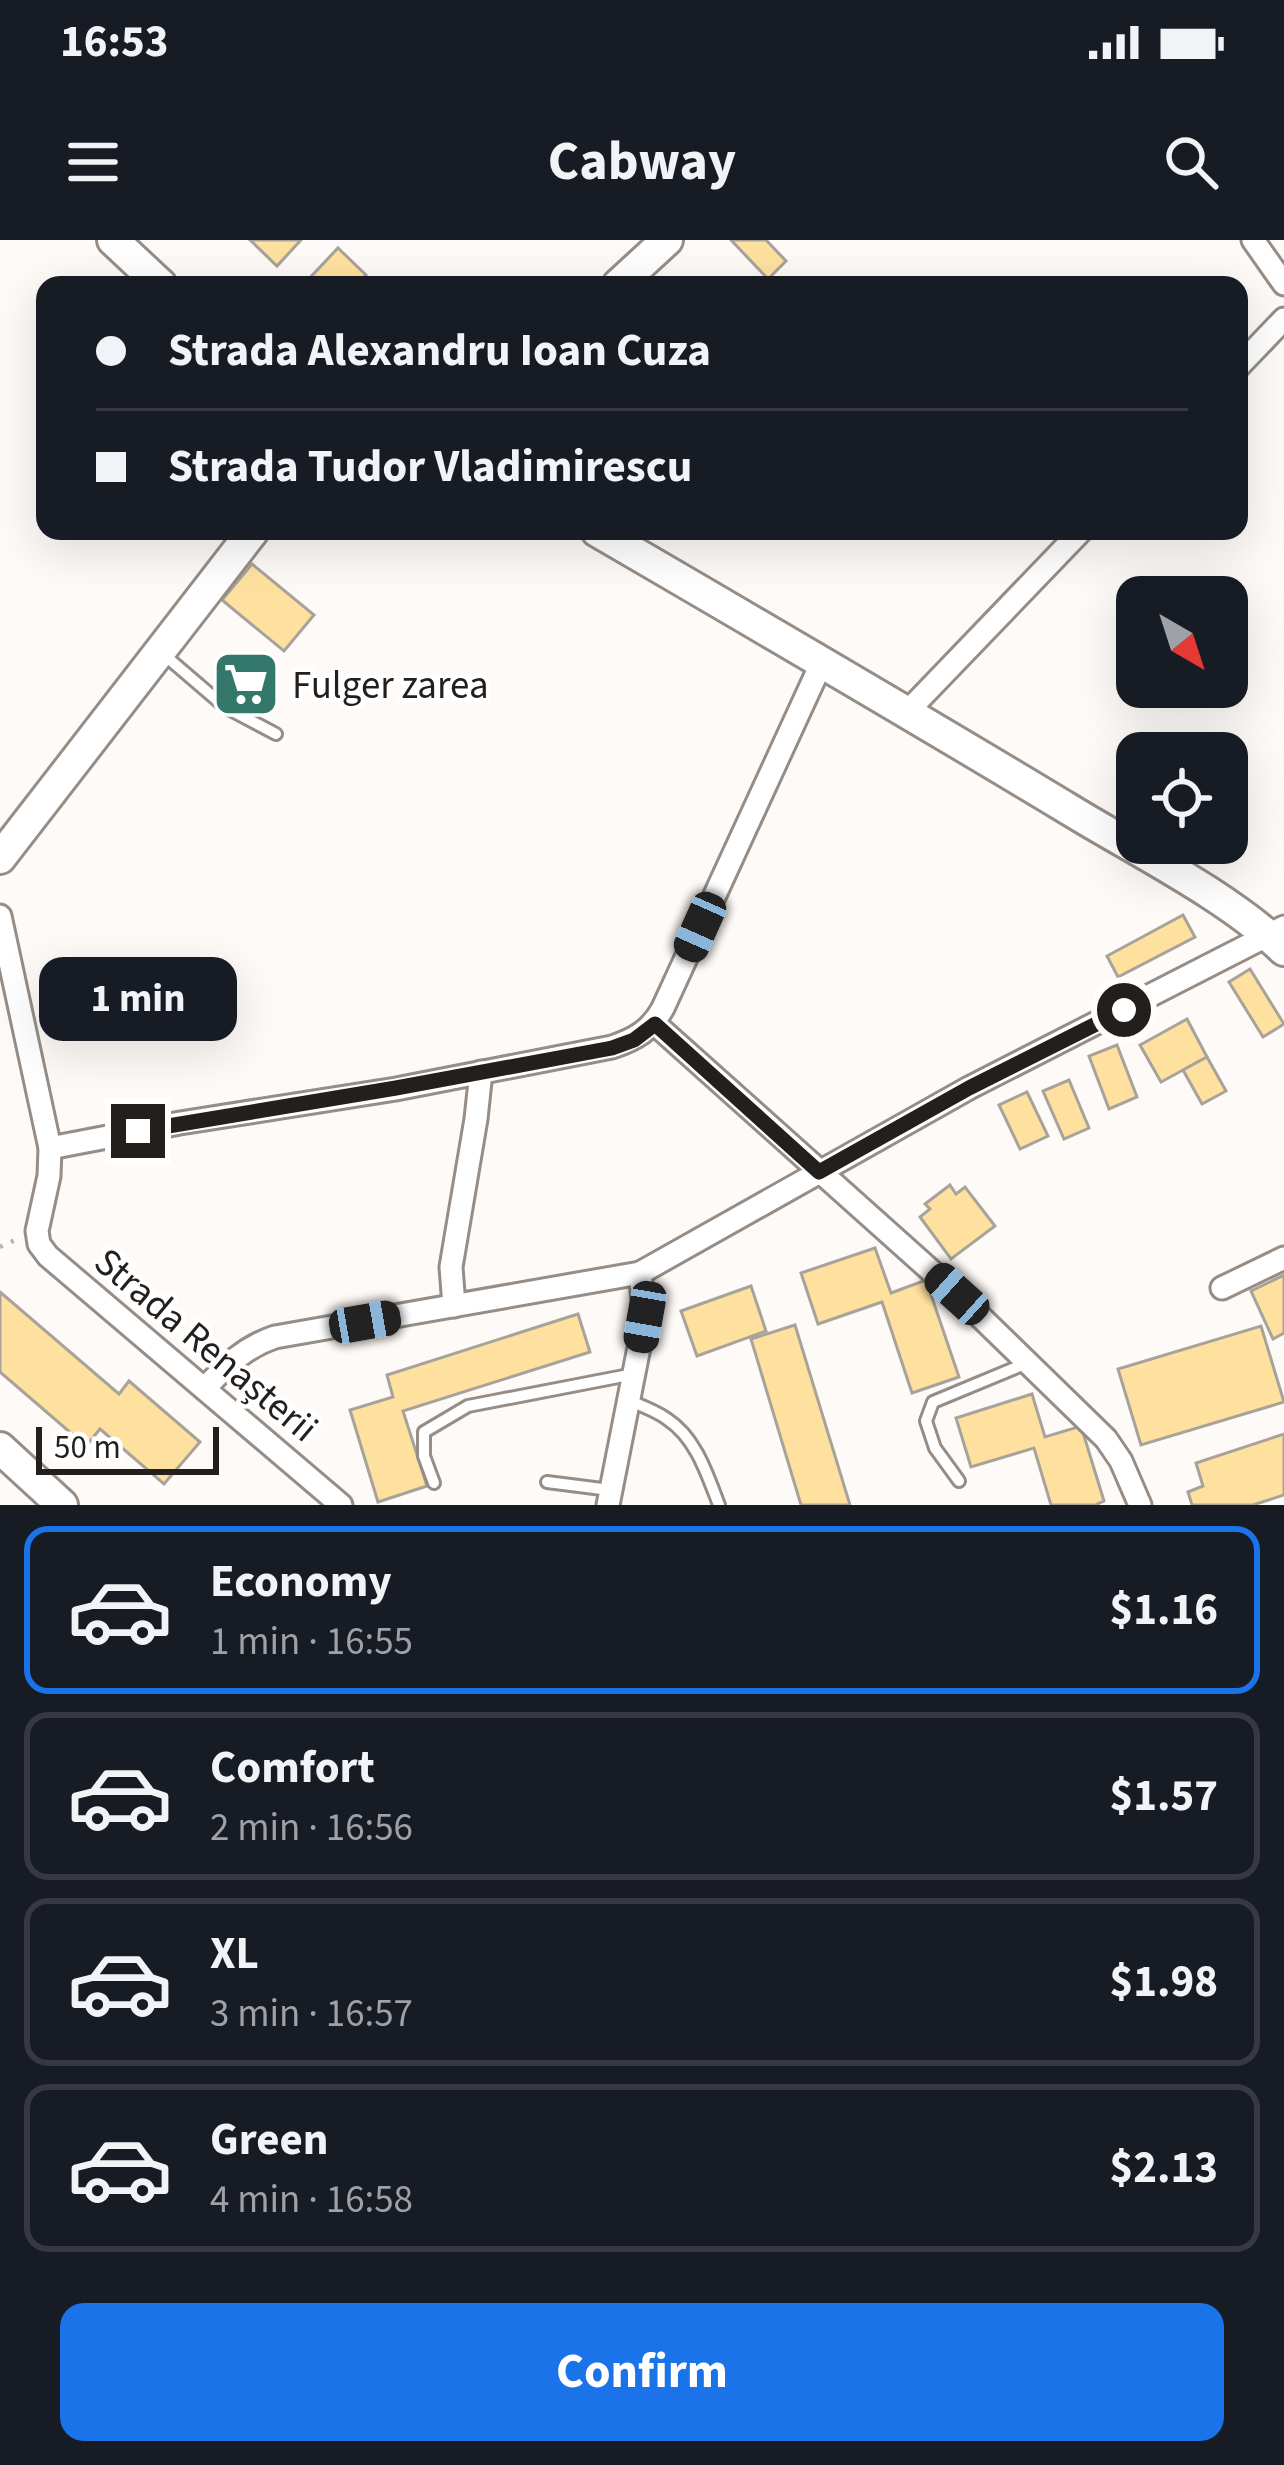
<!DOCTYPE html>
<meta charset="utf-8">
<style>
body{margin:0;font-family:"Source Sans 3",sans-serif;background:#20242c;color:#f1f3f6;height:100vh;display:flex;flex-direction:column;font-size:45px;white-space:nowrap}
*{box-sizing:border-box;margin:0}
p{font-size:39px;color:#9ea1a6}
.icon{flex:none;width:66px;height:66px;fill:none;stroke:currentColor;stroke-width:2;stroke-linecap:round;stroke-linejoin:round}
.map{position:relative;height:1265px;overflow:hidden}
.sheet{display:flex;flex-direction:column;background:#171b24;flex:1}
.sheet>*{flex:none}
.hud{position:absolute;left:36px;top:36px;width:1212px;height:264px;border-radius:24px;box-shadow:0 12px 48px #0002;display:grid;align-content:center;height:264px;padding:0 60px;background:#171b24}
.needle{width:78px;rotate:141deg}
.fabs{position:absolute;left:1116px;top:336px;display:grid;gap:24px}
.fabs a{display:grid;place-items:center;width:132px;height:132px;border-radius:24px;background:#171b24;box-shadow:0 12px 48px #0002;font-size:60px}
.scale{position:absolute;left:36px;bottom:30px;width:183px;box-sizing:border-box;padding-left:12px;border:6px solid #221f1c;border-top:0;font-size:33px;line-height:42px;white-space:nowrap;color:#221f1c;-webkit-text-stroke:9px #fff;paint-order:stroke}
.end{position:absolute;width:54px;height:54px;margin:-27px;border:15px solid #221f1c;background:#fff;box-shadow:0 0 0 6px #fff}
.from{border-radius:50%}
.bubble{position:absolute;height:84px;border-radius:24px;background:#171b24;box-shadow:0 12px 48px #0002;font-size:39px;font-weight:700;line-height:84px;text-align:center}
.car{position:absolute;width:36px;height:72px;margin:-36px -18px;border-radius:15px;box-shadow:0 0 9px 3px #0007;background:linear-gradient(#222 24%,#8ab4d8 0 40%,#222 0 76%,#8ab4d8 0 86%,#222 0)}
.hud b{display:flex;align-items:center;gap:42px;height:114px;font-size:45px}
.hud b+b{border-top:3px solid #363941}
.hud i{width:30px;height:30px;background:#f1f3f6}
ul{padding:21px 0 0;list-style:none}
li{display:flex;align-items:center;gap:36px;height:168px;margin:0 24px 18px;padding:0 36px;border:6px solid #363941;border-radius:24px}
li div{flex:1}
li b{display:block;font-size:45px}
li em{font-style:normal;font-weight:700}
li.active{border-color:#1a73e8}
li>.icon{width:108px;height:108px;stroke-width:1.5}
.cta{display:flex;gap:24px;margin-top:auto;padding:24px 60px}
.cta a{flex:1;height:138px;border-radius:24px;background:#1a73e8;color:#fff;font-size:48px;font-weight:700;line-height:138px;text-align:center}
.status{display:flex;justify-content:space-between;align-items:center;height:84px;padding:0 60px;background:#171b24;direction:ltr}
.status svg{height:33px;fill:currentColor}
header{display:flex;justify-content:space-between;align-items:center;height:156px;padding:0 60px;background:#171b24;font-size:54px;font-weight:700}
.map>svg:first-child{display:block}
</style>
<div class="status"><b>16:53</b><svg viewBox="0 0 49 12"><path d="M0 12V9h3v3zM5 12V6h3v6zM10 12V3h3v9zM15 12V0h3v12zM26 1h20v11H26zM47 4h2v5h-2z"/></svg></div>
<header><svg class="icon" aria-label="menu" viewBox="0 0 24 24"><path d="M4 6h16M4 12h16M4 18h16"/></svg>Cabway<svg class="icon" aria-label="search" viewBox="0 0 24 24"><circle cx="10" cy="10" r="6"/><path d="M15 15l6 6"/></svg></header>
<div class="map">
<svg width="1284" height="1265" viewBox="0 0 1284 1265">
<rect width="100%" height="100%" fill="#fefaf7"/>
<g fill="#ffe19f" stroke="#a8a39a" stroke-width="3">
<polygon points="250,0 301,0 277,26"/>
<polygon points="731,0 766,0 786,21 768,39"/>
<polygon points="338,8 366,35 356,45 303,45"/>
<polygon points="252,324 314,375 284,411 222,360"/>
<polygon points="1183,675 1195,697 1118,737 1107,716"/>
<polygon points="1250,729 1284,784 1263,797 1229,742"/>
<polygon points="1187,779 1207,817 1161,842 1140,805"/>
<polygon points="1117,805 1137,857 1109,869 1089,816"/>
<polygon points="1207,817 1226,851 1202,864 1183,830"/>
<polygon points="1069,840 1089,888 1064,899 1043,851"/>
<polygon points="1027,852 1048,896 1020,909 999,865"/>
<polygon points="950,945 956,954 965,947 995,986 951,1019 920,977 930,969 925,964"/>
<polygon points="875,1008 891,1053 926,1040 959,1137 912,1153 882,1062 818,1084 801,1033"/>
<polygon points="1284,1035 1284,1093 1273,1099 1251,1051"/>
<polygon points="751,1046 766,1091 697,1116 681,1071"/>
<polygon points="0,1052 119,1154 129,1141 200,1202 164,1244 100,1189 86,1206 0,1132"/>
<polygon points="578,1074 590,1112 403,1171 427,1246 378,1262 350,1170 393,1157 387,1135"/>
<polygon points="795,1085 850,1265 801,1265 751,1099"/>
<polygon points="1261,1086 1284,1162 1141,1205 1118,1129"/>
<polygon points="1032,1154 1045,1197 1081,1186 1104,1261 1095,1265 1051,1265 1034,1208 971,1227 956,1178"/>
<polygon points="1284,1194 1284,1255 1253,1265 1192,1265 1188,1252 1203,1246 1196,1223"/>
</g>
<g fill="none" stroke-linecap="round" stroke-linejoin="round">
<g stroke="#958d86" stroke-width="16">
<g id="lane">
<polyline points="162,413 225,467 276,494"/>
<path d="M630 1161C642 1166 656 1171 667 1179 696 1198 707 1234 719 1265"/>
<polyline points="959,1241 935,1208 926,1181 933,1162 1027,1123"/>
<polyline points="547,1242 610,1250"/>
<polyline points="434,1243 424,1216 424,1192 468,1166 634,1134"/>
</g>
</g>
<g stroke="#958d86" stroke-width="27">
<g id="street">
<polyline points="1253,0 1284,44"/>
<polyline points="1239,126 1284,79"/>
<polyline points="908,471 1081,291"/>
<polyline points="0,676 50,908 49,936 37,991 39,1004 48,1016 341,1265"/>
<polyline points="655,784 957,1054 1106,1199 1121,1221 1140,1265"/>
<path d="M50 908 180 883 396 849 612 807C636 799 651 790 663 768L822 422"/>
<polyline points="1222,1048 1284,1018"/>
<polyline points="454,1066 451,1027 476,879 481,832"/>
<path d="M205 1148C227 1125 245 1107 275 1097L640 1033 969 848 1284 687"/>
<polyline points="608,1265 645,1077 640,1033"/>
</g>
</g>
<g stroke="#958d86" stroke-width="36">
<g id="secondary">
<polyline points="113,0 161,45"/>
<polyline points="618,45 667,0"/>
<path d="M597 291C755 383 913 475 1070 570 1137 611 1228 656 1284 710"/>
<polyline points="0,618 253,291"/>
<polyline points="0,1208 62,1265"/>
</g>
</g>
<polyline stroke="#b7b3b0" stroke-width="4.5" stroke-dasharray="3 9" stroke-linecap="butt" points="0,1007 15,1000"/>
<use href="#lane" stroke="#fff" stroke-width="10"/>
<use href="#street" stroke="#fff" stroke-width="21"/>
<use href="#secondary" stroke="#fff" stroke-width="30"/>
</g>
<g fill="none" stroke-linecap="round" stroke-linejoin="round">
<polyline stroke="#221f1c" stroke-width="15" points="138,891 396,848 612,808 634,800 655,784 819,932 969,848 1124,770"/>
</g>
<defs>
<g id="supermarket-square" transform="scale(3.45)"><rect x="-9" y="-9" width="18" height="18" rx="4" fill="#34786b" stroke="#fff"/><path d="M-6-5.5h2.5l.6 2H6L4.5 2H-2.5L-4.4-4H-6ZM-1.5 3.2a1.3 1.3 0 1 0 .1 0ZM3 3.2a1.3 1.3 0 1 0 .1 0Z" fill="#fff"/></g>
</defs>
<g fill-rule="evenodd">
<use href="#supermarket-square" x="246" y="444"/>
</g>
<g text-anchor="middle" stroke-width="9" stroke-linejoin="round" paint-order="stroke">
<g font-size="39" fill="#221f1c" stroke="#fff" text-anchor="start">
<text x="292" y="458">Fulger zarea</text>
</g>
<g font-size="39" fill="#221f1c" stroke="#fff">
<text transform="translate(207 1104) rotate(40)" y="14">Strada Renașterii</text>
</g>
</g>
</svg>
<div class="fabs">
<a><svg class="needle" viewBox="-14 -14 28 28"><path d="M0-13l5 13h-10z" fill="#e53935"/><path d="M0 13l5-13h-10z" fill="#9ea1a6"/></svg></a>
<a><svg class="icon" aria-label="locate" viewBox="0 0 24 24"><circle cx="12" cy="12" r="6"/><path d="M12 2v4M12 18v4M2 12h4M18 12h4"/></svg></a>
</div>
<div class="scale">50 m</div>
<i class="end from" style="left:1124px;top:770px"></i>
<i class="end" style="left:138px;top:891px"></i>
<div class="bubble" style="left:39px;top:717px;width:198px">1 min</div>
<i class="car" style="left:700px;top:687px;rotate:204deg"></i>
<i class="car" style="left:957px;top:1054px;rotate:312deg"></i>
<i class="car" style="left:645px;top:1077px;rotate:190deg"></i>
<i class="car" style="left:365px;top:1082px;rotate:80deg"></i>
<div class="hud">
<b><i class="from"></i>Strada Alexandru Ioan Cuza</b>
<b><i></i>Strada Tudor Vladimirescu</b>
</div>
</div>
<section class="sheet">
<ul>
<li class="active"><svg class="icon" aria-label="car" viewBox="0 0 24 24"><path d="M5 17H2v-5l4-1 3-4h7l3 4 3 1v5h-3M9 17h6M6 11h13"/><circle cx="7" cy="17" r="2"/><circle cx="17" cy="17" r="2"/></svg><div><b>Economy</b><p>1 min · 16:55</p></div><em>$1.16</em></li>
<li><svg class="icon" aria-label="car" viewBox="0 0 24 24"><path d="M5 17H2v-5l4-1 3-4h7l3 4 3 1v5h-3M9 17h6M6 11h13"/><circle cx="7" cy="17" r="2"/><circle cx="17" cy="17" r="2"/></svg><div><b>Comfort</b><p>2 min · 16:56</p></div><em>$1.57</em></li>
<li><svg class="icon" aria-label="car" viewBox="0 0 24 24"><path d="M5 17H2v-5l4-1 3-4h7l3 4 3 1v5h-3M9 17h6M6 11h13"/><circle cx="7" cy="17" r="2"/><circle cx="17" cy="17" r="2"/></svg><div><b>XL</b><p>3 min · 16:57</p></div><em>$1.98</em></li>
<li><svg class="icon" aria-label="car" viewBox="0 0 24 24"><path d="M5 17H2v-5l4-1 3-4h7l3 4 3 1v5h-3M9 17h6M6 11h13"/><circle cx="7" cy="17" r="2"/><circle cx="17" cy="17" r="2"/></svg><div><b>Green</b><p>4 min · 16:58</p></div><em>$2.13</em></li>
</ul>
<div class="cta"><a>Confirm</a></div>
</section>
